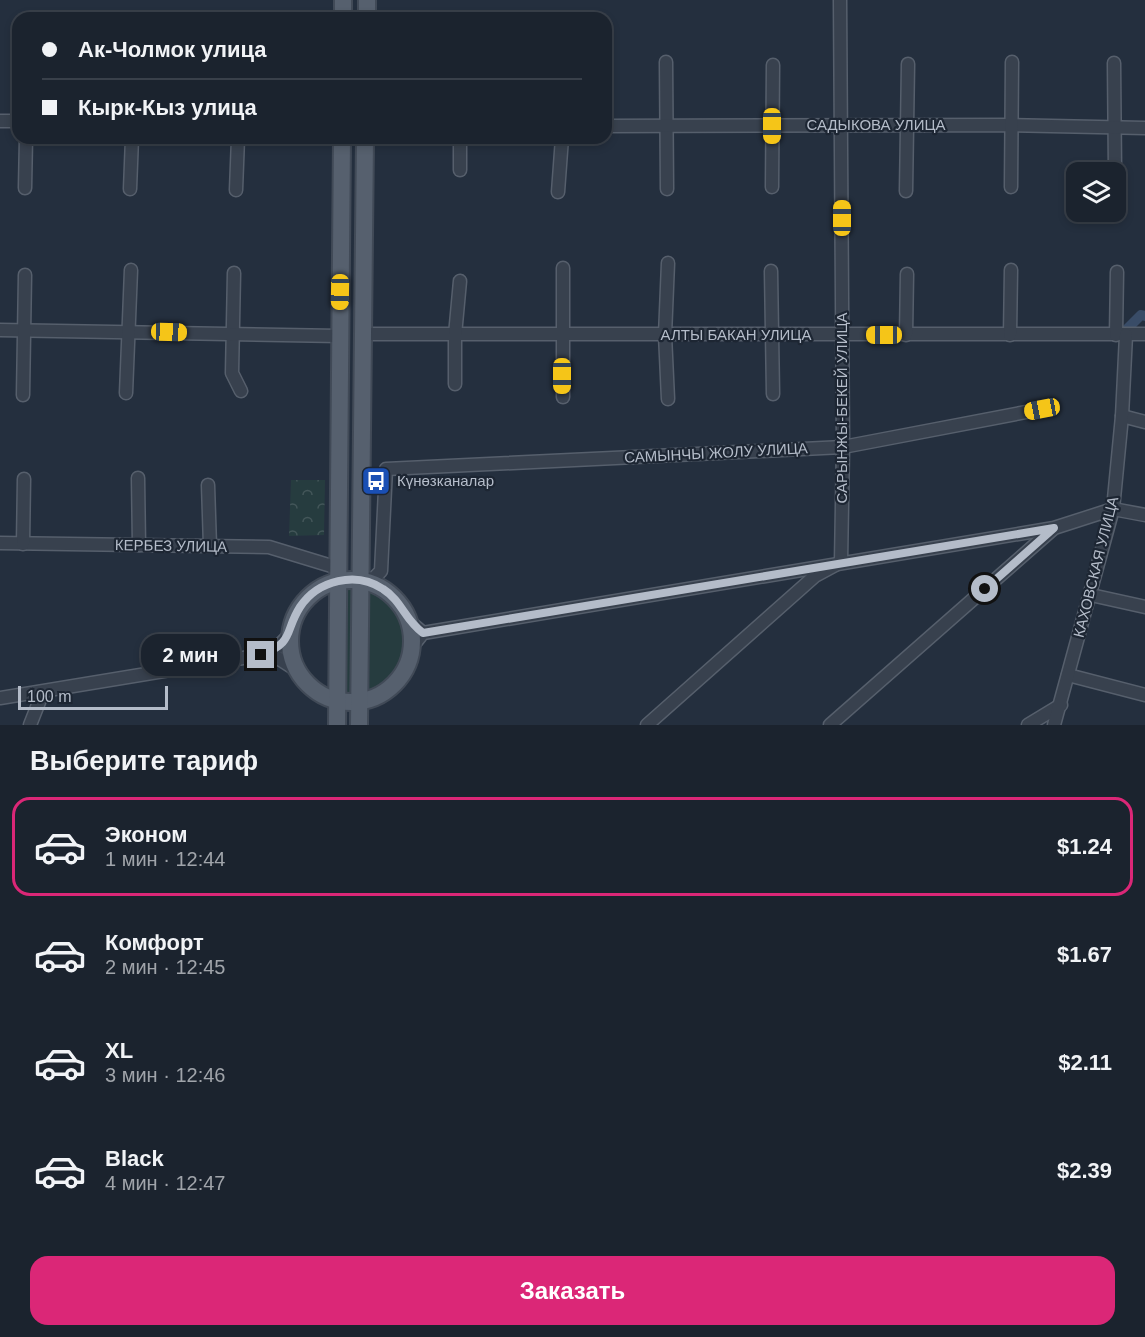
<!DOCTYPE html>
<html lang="ru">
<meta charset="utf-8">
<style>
body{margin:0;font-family:Helvetica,sans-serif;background:#282f3a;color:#f1f3f6;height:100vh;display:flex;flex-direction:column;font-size:22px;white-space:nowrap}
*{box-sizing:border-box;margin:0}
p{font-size:20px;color:#a0a4aa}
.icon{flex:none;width:33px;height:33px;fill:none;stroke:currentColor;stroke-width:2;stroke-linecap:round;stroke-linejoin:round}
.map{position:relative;height:725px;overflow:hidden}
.sheet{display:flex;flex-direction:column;background:#1b232e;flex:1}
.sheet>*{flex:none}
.hud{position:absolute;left:12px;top:12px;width:600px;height:132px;border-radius:18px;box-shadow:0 3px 9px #0003,0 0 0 2px #39404a;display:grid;align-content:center;height:132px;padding:0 30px;background:#1b232e}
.tools{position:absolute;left:1066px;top:162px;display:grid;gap:12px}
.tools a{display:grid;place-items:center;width:60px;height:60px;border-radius:12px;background:#1b232e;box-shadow:0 3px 9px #0003,0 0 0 2px #39404a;font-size:30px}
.scale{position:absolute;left:18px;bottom:15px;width:150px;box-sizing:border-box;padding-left:6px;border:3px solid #b4bcc9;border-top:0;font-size:16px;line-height:21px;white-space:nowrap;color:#b4bcc9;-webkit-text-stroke:4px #1d2633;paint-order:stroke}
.end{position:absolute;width:27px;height:27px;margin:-14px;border:8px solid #b4bcc9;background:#111;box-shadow:0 0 0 3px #111}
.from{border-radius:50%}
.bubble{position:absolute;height:42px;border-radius:18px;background:#1b232e;box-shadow:0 3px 9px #0003,0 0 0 2px #39404a;font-size:20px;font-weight:800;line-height:42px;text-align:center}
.car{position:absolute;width:18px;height:36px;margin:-18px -9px;border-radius:8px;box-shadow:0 0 4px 2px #0007;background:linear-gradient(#f5c518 24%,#345 0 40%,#f5c518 0 76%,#345 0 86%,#f5c518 0)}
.hud b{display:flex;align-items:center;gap:21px;height:57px;font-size:22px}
.hud b+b{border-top:2px solid #39404a}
.hud i{width:15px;height:15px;background:#f1f3f6}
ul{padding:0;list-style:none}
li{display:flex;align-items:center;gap:18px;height:99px;margin:0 12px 9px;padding:0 18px;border:3px solid transparent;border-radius:18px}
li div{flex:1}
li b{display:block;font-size:22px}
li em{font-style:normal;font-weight:800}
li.active{border-color:#db2777}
li>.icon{width:54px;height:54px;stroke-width:1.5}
h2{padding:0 30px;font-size:27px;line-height:72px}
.button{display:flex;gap:12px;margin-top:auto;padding:12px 30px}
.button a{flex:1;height:69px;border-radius:18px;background:#db2777;color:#fff;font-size:24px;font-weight:800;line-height:69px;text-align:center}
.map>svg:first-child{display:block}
</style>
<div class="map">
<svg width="1145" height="725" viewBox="0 0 1145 725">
<defs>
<pattern id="park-crowns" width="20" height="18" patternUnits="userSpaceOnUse" patternTransform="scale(1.5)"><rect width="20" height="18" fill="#263c3f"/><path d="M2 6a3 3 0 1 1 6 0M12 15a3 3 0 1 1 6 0" fill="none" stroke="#435659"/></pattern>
</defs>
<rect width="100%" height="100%" fill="#242f3e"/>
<g fill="#263c3f">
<polygon points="348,586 355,587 351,695 346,693"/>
<path d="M370 592C416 617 415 667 369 691Z"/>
</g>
<polygon fill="url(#park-crowns)" points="291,480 325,480 324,535 289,536"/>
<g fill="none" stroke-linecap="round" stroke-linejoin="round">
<polyline stroke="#394c67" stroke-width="10" points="1124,332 1141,315 1145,316"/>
<g stroke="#565f6c" stroke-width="15">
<g id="minor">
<polyline points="666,62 667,189"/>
<polyline points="1114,63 1115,172"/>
<polyline points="0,121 18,121"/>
<polyline points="606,126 1010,125 1145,128"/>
<polyline points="460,138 460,170"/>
<polyline points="772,187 773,65"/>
<polyline points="1011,187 1012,62"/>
<polyline points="25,188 26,138"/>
<polyline points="130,189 132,138"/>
<polyline points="236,190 238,138"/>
<polyline points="906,191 908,64"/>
<polyline points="558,192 562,138"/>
<polyline points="668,263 665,335 668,399"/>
<polyline points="771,271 773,394"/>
<polyline points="234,273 232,373 241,391"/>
<polyline points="0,330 339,336"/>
<polyline points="362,334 1145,334"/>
<polyline points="906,335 907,274"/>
<polyline points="1010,335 1011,270"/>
<polyline points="1116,335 1117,272"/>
<polyline points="455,384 455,335 460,281"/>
<polyline points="126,393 131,270"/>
<polyline points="23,395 25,275"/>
<polyline points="563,397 563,268"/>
<polyline points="1122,416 1145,422"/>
<polyline points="138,478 139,545"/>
<polyline points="208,485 210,546"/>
<polyline points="0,543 269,547 338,568"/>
<polyline points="23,544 24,479"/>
<polyline points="361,580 374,578 381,571 386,469 843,447 1042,409"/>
<polyline points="1091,595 1145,607"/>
<polyline points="409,621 423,633"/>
<polyline points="411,648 423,633 435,631 1054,528 1113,509 1145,515"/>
<polyline points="263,656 276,657 298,671"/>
<polyline points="1068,675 1145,695"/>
<polyline points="0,698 261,655 275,650 291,633"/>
<polyline points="30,725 43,692"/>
<polyline points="647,725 815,576 841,562 843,447 840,0"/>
<polyline points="830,725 1053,529"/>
<polyline points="1028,725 1061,705"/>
<polyline points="1054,725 1113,509 1122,416 1126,335"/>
</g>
</g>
<g stroke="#414a57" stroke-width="20">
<g id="major">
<polyline points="343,18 343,0"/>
<polyline points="367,18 367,0"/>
<circle cx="351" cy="641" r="61"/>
<polyline points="337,725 342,138"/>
<polyline points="359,725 365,138"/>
</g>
</g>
<use href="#minor" stroke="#38414e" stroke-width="12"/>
<use href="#major" stroke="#56606e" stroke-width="16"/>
</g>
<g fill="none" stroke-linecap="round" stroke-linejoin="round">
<path stroke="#b4bcc9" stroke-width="8" d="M261 655C295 642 284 632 300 607 318 580 356 571 383 589 402 601 404 619 423 633L1054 528 985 589"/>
</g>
<defs>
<g id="bus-square" transform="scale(1.5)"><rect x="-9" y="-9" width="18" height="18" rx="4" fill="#1a4fb4" stroke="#1d2633"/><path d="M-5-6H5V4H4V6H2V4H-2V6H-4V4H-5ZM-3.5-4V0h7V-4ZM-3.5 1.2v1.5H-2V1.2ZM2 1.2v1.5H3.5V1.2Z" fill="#fff"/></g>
</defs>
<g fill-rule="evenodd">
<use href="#bus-square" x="376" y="481"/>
</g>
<g text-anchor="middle" stroke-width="4.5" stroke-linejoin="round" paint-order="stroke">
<g font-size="15" fill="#b4bcc9" stroke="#1d2633">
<text x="876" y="130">САДЫКОВА УЛИЦА</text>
<text x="736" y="340">АЛТЫ БАКАН УЛИЦА</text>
<text transform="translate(842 408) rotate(-90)" y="5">САРЫНЖЫ-БЕКЕЙ УЛИЦА</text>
<text transform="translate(716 453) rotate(-3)" y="5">САМЫНЧЫ ЖОЛУ УЛИЦА</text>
<text transform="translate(171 546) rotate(1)" y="5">КЕРБЕЗ УЛИЦА</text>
<text transform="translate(1096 567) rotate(-76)" y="5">КАХОВСКАЯ УЛИЦА</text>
</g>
<g font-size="15" fill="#b4bcc9" stroke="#1d2633" text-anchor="start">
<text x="397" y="486">Күнөзканалар</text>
</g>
</g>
</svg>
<div class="tools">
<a><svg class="icon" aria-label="layers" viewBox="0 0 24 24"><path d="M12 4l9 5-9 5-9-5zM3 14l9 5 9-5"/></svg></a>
</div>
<div class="scale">100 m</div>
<i class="end from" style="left:985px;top:589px"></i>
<i class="end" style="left:261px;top:655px"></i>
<div class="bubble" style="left:141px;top:634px;width:99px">2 мин</div>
<i class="car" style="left:772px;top:126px;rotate:180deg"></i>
<i class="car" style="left:842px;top:218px;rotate:0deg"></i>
<i class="car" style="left:340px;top:292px;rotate:181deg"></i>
<i class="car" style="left:169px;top:332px;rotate:92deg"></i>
<i class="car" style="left:884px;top:335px;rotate:270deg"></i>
<i class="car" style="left:562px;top:376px;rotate:180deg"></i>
<i class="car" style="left:1042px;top:409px;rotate:259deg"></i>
<div class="hud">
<b><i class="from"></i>Ак-Чолмок улица</b>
<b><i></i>Кырк-Кыз улица</b>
</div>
</div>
<section class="sheet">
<h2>Выберите тариф</h2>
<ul>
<li class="active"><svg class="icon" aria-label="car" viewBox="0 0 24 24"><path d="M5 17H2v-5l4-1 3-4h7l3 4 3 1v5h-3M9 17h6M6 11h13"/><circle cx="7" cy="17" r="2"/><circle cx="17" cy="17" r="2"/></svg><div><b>Эконом</b><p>1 мин · 12:44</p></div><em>$1.24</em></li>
<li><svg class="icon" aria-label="car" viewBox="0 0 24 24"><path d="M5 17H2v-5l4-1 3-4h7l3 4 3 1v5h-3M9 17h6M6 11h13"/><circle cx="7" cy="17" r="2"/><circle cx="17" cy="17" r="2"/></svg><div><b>Комфорт</b><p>2 мин · 12:45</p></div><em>$1.67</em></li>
<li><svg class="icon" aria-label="car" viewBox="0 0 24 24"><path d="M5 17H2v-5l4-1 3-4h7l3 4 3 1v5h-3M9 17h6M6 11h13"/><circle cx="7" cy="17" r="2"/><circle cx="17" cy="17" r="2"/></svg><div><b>XL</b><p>3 мин · 12:46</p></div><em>$2.11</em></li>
<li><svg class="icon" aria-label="car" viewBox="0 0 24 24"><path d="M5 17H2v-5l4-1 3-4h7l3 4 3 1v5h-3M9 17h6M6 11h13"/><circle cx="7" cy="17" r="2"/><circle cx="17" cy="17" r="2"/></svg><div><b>Black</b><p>4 мин · 12:47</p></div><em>$2.39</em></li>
</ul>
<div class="button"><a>Заказать</a></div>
</section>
